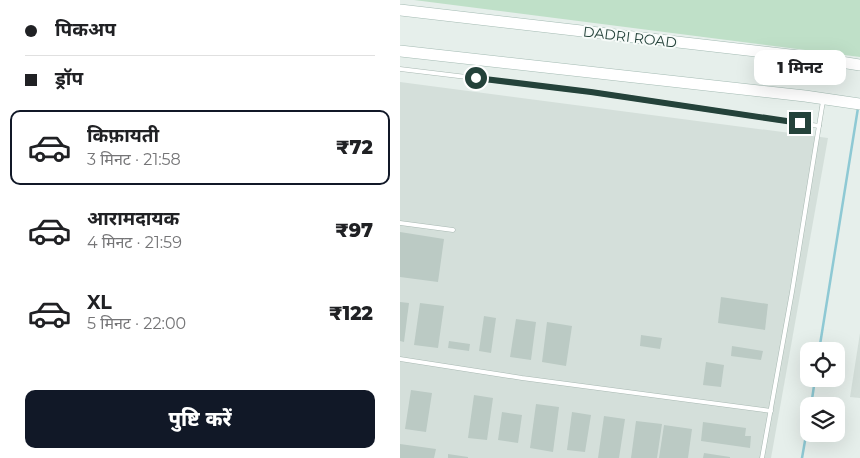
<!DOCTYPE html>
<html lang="hi">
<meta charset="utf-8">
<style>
body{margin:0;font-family:Montserrat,"Noto Sans Devanagari",sans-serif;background:#f2f2f2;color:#202124;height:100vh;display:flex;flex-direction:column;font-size:19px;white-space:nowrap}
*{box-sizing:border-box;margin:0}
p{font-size:16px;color:#757577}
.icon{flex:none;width:28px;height:28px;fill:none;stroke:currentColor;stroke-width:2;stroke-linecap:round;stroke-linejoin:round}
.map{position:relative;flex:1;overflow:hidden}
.details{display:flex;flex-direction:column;background:#fff;width:400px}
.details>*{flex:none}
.guide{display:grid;align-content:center;height:110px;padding:0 25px;background:#fff}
.tools{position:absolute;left:400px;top:342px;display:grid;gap:10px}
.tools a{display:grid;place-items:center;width:45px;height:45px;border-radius:10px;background:#fff;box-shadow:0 5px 20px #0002;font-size:25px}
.end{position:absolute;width:22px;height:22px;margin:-11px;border:6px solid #24423a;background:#fff;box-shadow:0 0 0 2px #fff}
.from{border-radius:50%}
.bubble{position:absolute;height:35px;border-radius:10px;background:#fff;box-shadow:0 5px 20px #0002;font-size:16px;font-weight:800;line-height:35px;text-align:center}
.guide b{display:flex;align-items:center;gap:18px;height:48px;font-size:19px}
.guide b+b{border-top:1px solid #e0e0e0}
.guide i{width:12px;height:12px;background:#202124}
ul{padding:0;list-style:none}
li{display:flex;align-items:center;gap:15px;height:75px;margin:0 10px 8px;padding:0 15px;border:2px solid transparent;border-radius:10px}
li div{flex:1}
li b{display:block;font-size:19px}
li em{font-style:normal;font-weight:800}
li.on{border-color:#111827}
li>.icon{width:45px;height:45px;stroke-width:1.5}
.action{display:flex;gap:10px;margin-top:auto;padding:10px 25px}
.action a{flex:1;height:58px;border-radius:10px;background:#111827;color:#fff;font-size:20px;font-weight:800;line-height:58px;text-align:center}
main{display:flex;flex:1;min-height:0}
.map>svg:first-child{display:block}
</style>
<main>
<section class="details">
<div class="guide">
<b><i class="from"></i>पिकअप</b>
<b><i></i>ड्रॉप</b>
</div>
<ul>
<li class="on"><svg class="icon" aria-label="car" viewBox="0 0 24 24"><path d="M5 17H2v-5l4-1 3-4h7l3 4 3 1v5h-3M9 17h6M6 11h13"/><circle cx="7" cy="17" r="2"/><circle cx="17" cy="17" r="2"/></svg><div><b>किफ़ायती</b><p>3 मिनट · 21:58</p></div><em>₹72</em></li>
<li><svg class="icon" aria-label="car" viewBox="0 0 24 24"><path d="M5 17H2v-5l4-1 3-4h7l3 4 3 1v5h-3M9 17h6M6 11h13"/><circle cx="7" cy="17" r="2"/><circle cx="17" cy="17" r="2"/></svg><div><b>आरामदायक</b><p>4 मिनट · 21:59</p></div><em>₹97</em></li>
<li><svg class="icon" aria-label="car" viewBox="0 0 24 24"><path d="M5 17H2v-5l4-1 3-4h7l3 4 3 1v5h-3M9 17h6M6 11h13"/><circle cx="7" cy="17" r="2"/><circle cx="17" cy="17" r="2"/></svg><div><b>XL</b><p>5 मिनट · 22:00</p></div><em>₹122</em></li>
</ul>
<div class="action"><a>पुष्टि करें</a></div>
</section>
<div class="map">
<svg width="460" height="458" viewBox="0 0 460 458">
<rect width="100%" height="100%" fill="#e6efeb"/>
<g fill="#d4dfda">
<polygon points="0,82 428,138 371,458 0,458"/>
<polygon points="460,333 460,398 450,397"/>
</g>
<polygon fill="#bfe0c8" points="14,0 460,0 460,57"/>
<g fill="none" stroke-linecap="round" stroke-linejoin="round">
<g stroke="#8ec9d4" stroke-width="2.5">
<polyline points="419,351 458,108"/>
<polyline points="411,406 415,379"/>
<polyline points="402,458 409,418"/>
</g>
</g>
<g fill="#bbcac4">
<polygon points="0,232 44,239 38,282 0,277"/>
<polygon points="321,297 368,304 365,330 318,323"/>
<polygon points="0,302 9,303 4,342 0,341"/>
<polygon points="20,303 44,306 38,348 14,345"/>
<polygon points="84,316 96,318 91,353 79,351"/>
<polygon points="116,319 136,322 131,360 110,357"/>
<polygon points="147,322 172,326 166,366 142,362"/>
<polygon points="241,335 262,338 260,349 240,346"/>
<polygon points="49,341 70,344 69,351 48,348"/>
<polygon points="332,346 363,351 361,360 331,356"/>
<polygon points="306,362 324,365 321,387 303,385"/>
<polygon points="11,390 32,393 26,432 5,429"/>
<polygon points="74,395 93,398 87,440 68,438"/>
<polygon points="136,404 159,407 153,452 130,448"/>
<polygon points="102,412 122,415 118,443 98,440"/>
<polygon points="172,412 191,415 185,452 167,450"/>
<polygon points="204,416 225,419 219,458 198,458"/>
<polygon points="236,421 262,424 257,458 231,458"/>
<polygon points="303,422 346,428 345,436 351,436 350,448 301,441"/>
<polygon points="264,425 292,429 288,458 259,458"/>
<polygon points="0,444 36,449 34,458 0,458"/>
<polygon points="304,453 330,457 330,458 303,458"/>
<polygon points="48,454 68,457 68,458 48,458"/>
</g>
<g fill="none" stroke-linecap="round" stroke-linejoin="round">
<g stroke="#a8b8b2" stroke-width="5">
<g id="service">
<polyline points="0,69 191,92 419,126"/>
<polyline points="0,223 53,230"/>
<polyline points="0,359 122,378 371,411"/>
<polyline points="362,458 392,292 423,101"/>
</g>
</g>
<g stroke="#a4bbb3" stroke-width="12">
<g id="secondary">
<polyline points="0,10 416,58 460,65"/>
<polyline points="0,51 405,96 460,104"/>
</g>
</g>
<use href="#service" stroke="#fff" stroke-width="4"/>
<use href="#secondary" stroke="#fff" stroke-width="11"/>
</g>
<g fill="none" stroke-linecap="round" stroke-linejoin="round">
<polyline stroke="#24423a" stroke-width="6" points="76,78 191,92 400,123"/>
</g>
<g text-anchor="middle" stroke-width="4" stroke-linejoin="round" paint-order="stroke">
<g font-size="14" fill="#24423a" stroke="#f7fbf9">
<text transform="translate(230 37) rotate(7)" y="5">DADRI ROAD</text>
</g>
</g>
</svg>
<div class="tools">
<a><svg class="icon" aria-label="locate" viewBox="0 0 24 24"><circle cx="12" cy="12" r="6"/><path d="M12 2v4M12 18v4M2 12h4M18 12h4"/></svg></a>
<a><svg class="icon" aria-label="layers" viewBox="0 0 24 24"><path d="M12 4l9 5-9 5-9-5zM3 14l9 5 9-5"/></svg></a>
</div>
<i class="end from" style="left:76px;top:78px"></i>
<i class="end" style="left:400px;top:123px"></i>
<div class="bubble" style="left:354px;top:50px;width:92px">1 मिनट</div>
</div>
</main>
